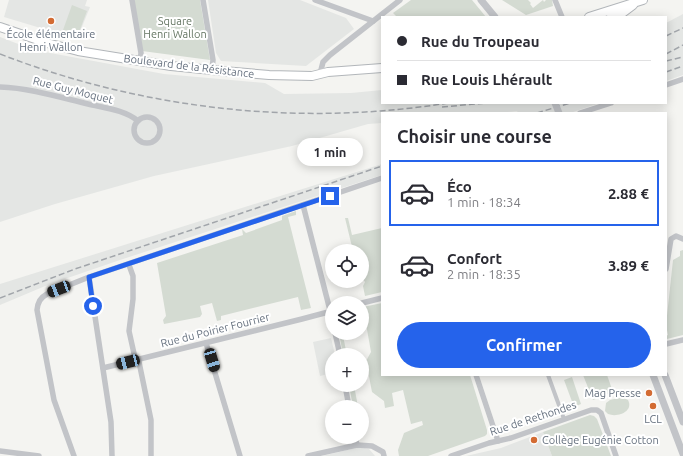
<!DOCTYPE html>
<html lang="fr">
<meta charset="utf-8">
<style>
body{margin:0;font-family:Ubuntu,sans-serif;background:#f7f7f7;color:#2b2b33;height:100vh;display:flex;flex-direction:column;font-size:15px;white-space:nowrap}
*{box-sizing:border-box;margin:0}
p{font-size:13px;color:#7c7c81}
.icon{flex:none;width:22px;height:22px;fill:none;stroke:currentColor;stroke-width:2;stroke-linecap:round;stroke-linejoin:round}
.map{position:relative;flex:1;overflow:hidden}
.panel{position:absolute;left:381px;top:112px;width:286px;height:264px;display:flex;flex-direction:column;background:#fff;border-radius:0px;box-shadow:0 2px 10px #0003}
.panel>*{flex:none}
.hud{position:absolute;left:381px;top:16px;width:286px;height:88px;border-radius:0px;box-shadow:0 2px 10px #0003;display:grid;align-content:center;height:88px;padding:0 16px;background:#fff}
.controls{position:absolute;left:325px;top:244px;display:grid;gap:8px}
.controls a{display:grid;place-items:center;width:44px;height:44px;border-radius:50%;background:#fff;box-shadow:0 2px 10px #0003;font-size:20px}
.end{position:absolute;width:18px;height:18px;margin:-9px;border:5px solid #2563eb;background:#fff;box-shadow:0 0 0 2px #fff}
.from{border-radius:50%}
.bubble{position:absolute;height:28px;border-radius:14px;background:#fff;box-shadow:0 2px 10px #0003;font-size:13px;font-weight:700;line-height:28px;text-align:center}
.car{position:absolute;width:12px;height:24px;margin:-12px -6px;border-radius:5px;box-shadow:0 0 3px 1px #0007;background:linear-gradient(#222 24%,#8ab4d8 0 40%,#222 0 76%,#8ab4d8 0 86%,#222 0)}
.hud b{display:flex;align-items:center;gap:14px;height:38px;font-size:15px}
.hud b+b{border-top:1px solid #e1e1e2}
.hud i{width:10px;height:10px;background:#2b2b33}
ul{padding:0;list-style:none}
li{display:flex;align-items:center;gap:12px;height:66px;margin:0 8px 6px;padding:0 8px;border:2px solid transparent;border-radius:0px}
li div{flex:1}
li b{display:block;font-size:15px}
li em{font-style:normal;font-weight:700}
li.active{border-color:#2563eb}
li>.icon{width:36px;height:36px;stroke-width:1.5}
h2{padding:0 16px;font-size:18px;line-height:48px}
.primary-button{display:flex;gap:8px;margin-top:auto;padding:8px 16px}
.primary-button a{flex:1;height:46px;border-radius:24px;background:#2563eb;color:#fff;font-size:16px;font-weight:700;line-height:46px;text-align:center}
.map>svg:first-child{display:block}
</style>
<div class="map">
<svg width="683" height="456" viewBox="0 0 683 456">
<rect width="100%" height="100%" fill="#f4f4f1"/>
<g fill="#e4e6e4">
<polygon points="9,0 87,0 85,6 90,7 77,39 4,17"/>
<polygon points="208,0 300,0 346,18 354,29 306,66 221,61 216,53"/>
<polygon points="683,14 683,75 666,81 666,23"/>
<polygon points="0,37 34,50 164,74 265,83 284,94 351,93 382,90 382,103 600,103 570,113 515,113 518,111 498,113 382,113 382,123 368,124 292,146 154,176 55,204 0,222"/>
<polygon points="382,164 382,175 123,259 50,284 0,305 0,284"/>
<polygon points="331,338 335,355 332,355 332,373 320,376 313,342"/>
<polygon points="543,432 552,456 466,456 501,448"/>
<polygon points="360,447 369,449 375,456 322,456"/>
</g>
<g fill="#d4dbd2">
<polygon points="134,0 200,0 210,60 142,51"/>
<polygon points="411,0 472,0 486,17 397,17 393,13"/>
<polygon points="502,0 528,0 531,3 530,4 533,8 543,0 544,2 546,0 552,0 553,6 526,15"/>
<polygon points="72,5 87,11 78,35 63,30"/>
<polygon points="296,211 296,215 288,217 311,308 301,310 298,297 221,316 221,320 217,321 212,303 200,306 202,314 200,317 164,324 163,320 166,316 157,263 243,235 242,229 246,233 282,220 282,216"/>
<polygon points="345,218 348,218 352,235 382,228 382,292 365,296 363,286 365,282 362,278 362,251 353,251"/>
<polygon points="683,250 683,335 667,339 666,336 668,335 666,325 673,260 680,256 680,251"/>
<polygon points="382,303 382,375 470,375 487,430 487,434 485,436 428,456 399,456 398,450 404,433 423,425 422,421 411,424 403,390 392,393 394,406 385,408 384,401 372,392 366,361 371,352 363,307"/>
<polygon points="339,333 356,333 352,338 351,334 343,336 347,355 343,355"/>
<polygon points="583,375 607,375 613,392 593,400"/>
<polygon points="572,377 581,404 574,407 564,380"/>
<polygon points="349,385 354,385 358,407 353,407"/>
<path d="M622 397 628 400C634 411 618 418 608 414L605 411 606 403 610 400Z"/>
<polygon points="590,415 594,416 597,419 611,456 552,456 543,432"/>
</g>
<g fill="none" stroke-linecap="round" stroke-linejoin="round">
<g stroke="#b2b6ba" stroke-width="10">
<g id="secondary">
<polyline points="589,17 643,0"/>
<polyline points="611,17 621,14 633,5"/>
<polyline points="0,27 47,43 78,51 171,66 212,70 269,75 312,76 328,72 382,68"/>
</g>
</g>
<polyline stroke="#c2c4c8" stroke-width="4" points="548,375 564,419"/>
<g stroke="#c2c4c8" stroke-width="5.5">
<polyline points="132,0 141,53 140,61"/>
<polyline points="203,0 213,60 212,70"/>
<polyline points="315,0 373,21"/>
<polyline points="555,0 562,17"/>
<polyline points="320,74 323,62 330,55 400,0"/>
<polyline points="666,85 683,79"/>
<path d="M0 87C30 88 59 97 88 104 105 108 125 110 138 121"/>
<polyline points="580,113 611,103"/>
<circle cx="147" cy="130" r="13"/>
<polyline points="303,205 332,318"/>
<polyline points="129,265 133,276 133,299 129,331 135,358 139,362 151,420 151,456"/>
<polyline points="666,269 671,239 676,236 683,239"/>
<polyline points="89,277 111,422 112,456"/>
<polyline points="362,303 382,298"/>
<polyline points="335,333 340,355"/>
<polyline points="206,343 240,456"/>
<polyline points="666,344 683,340"/>
<polyline points="103,368 302,319 332,311"/>
<polyline points="476,375 498,441"/>
<polyline points="345,385 349,407"/>
<polyline points="355,437 357,445"/>
<polyline points="0,451 39,456"/>
<path d="M74 456 54 400 37 310C38 302 40 298 47 294L89 277 382 178"/>
<polyline points="308,456 357,445 372,446 383,452 384,456"/>
<polyline points="451,456 489,443 511,438 591,410 597,410 601,413 616,456"/>
</g>
<g stroke="#c2c4c8" stroke-width="7">
<polyline points="481,0 495,17"/>
<polyline points="653,375 683,454"/>
<polyline points="665,375 683,422"/>
</g>
<use href="#secondary" stroke="#fff" stroke-width="8"/>
<g stroke="#a1a5aa" stroke-width="1.5" stroke-dasharray="6 3" stroke-linecap="butt">
<polyline points="666,36 683,28"/>
<path d="M0 54C142 109 298 127 448 103"/>
<polyline points="666,54 683,45"/>
<polyline points="666,61 683,57"/>
<polyline points="666,72 683,66"/>
<polyline points="442,107 486,103"/>
<polyline points="537,113 570,103"/>
<polyline points="0,298 75,269 382,166"/>
</g>
<polyline stroke="#c2c4c8" stroke-width="7" points="555,103 559,113"/>
</g>
<g fill="none" stroke-linecap="round" stroke-linejoin="round">
<polyline stroke="#2563eb" stroke-width="5" points="93,306 89,277 330,196"/>
</g>
<g fill="#d36b32" stroke="#fff" stroke-width="1.5">
<circle cx="51" cy="21" r="4"/>
<circle cx="649" cy="393" r="4"/>
<circle cx="653" cy="406" r="4"/>
<circle cx="534" cy="440" r="4"/>
</g>
<g text-anchor="middle" stroke-width="4" stroke-linejoin="round" paint-order="stroke">
<g font-size="11" fill="#667764" stroke="#fff">
<text x="175" y="25">Square<tspan x="175" dy="13">Henri Wallon</tspan></text>
</g>
<g font-size="11" fill="#66717f" stroke="#fff">
<text x="51" y="38">École élémentaire<tspan x="51" dy="13">Henri Wallon</tspan></text>
<text x="641" y="397" text-anchor="end">Mag Presse</text>
<text x="653" y="423">LCL</text>
<text x="542" y="444" text-anchor="start">Collège Eugénie Cotton</text>
</g>
<g font-size="11" fill="#66717f" stroke="#fff">
<text transform="translate(189 66) rotate(7)" y="4">Boulevard de la Résistance</text>
<text transform="translate(73 90) rotate(14)" y="4">Rue Guy Moquet</text>
<text transform="translate(215 330) rotate(-14)" y="4">Rue du Poirier Fourrier</text>
<text transform="translate(533 418) rotate(-18)" y="4">Rue de Rethondes</text>
</g>
</g>
</svg>
<div class="controls">
<a><svg class="icon" aria-label="locate" viewBox="0 0 24 24"><circle cx="12" cy="12" r="6"/><path d="M12 2v4M12 18v4M2 12h4M18 12h4"/></svg></a>
<a><svg class="icon" aria-label="layers" viewBox="0 0 24 24"><path d="M12 4l9 5-9 5-9-5zM3 14l9 5 9-5"/></svg></a>
<a>+</a>
<a>−</a>
</div>
<i class="end from" style="left:93px;top:306px"></i>
<i class="end" style="left:330px;top:196px"></i>
<div class="bubble" style="left:297px;top:138px;width:66px">1 min</div>
<i class="car" style="left:59px;top:289px;rotate:249deg"></i>
<i class="car" style="left:212px;top:360px;rotate:163deg"></i>
<i class="car" style="left:128px;top:362px;rotate:256deg"></i>
<div class="hud">
<b><i class="from"></i>Rue du Troupeau</b>
<b><i></i>Rue Louis Lhérault</b>
</div>
<section class="panel">
<h2>Choisir une course</h2>
<ul>
<li class="active"><svg class="icon" aria-label="car" viewBox="0 0 24 24"><path d="M5 17H2v-5l4-1 3-4h7l3 4 3 1v5h-3M9 17h6M6 11h13"/><circle cx="7" cy="17" r="2"/><circle cx="17" cy="17" r="2"/></svg><div><b>Éco</b><p>1 min · 18:34</p></div><em>2.88 €</em></li>
<li><svg class="icon" aria-label="car" viewBox="0 0 24 24"><path d="M5 17H2v-5l4-1 3-4h7l3 4 3 1v5h-3M9 17h6M6 11h13"/><circle cx="7" cy="17" r="2"/><circle cx="17" cy="17" r="2"/></svg><div><b>Confort</b><p>2 min · 18:35</p></div><em>3.89 €</em></li>
</ul>
<div class="primary-button"><a>Confirmer</a></div>
</section>
</div>
